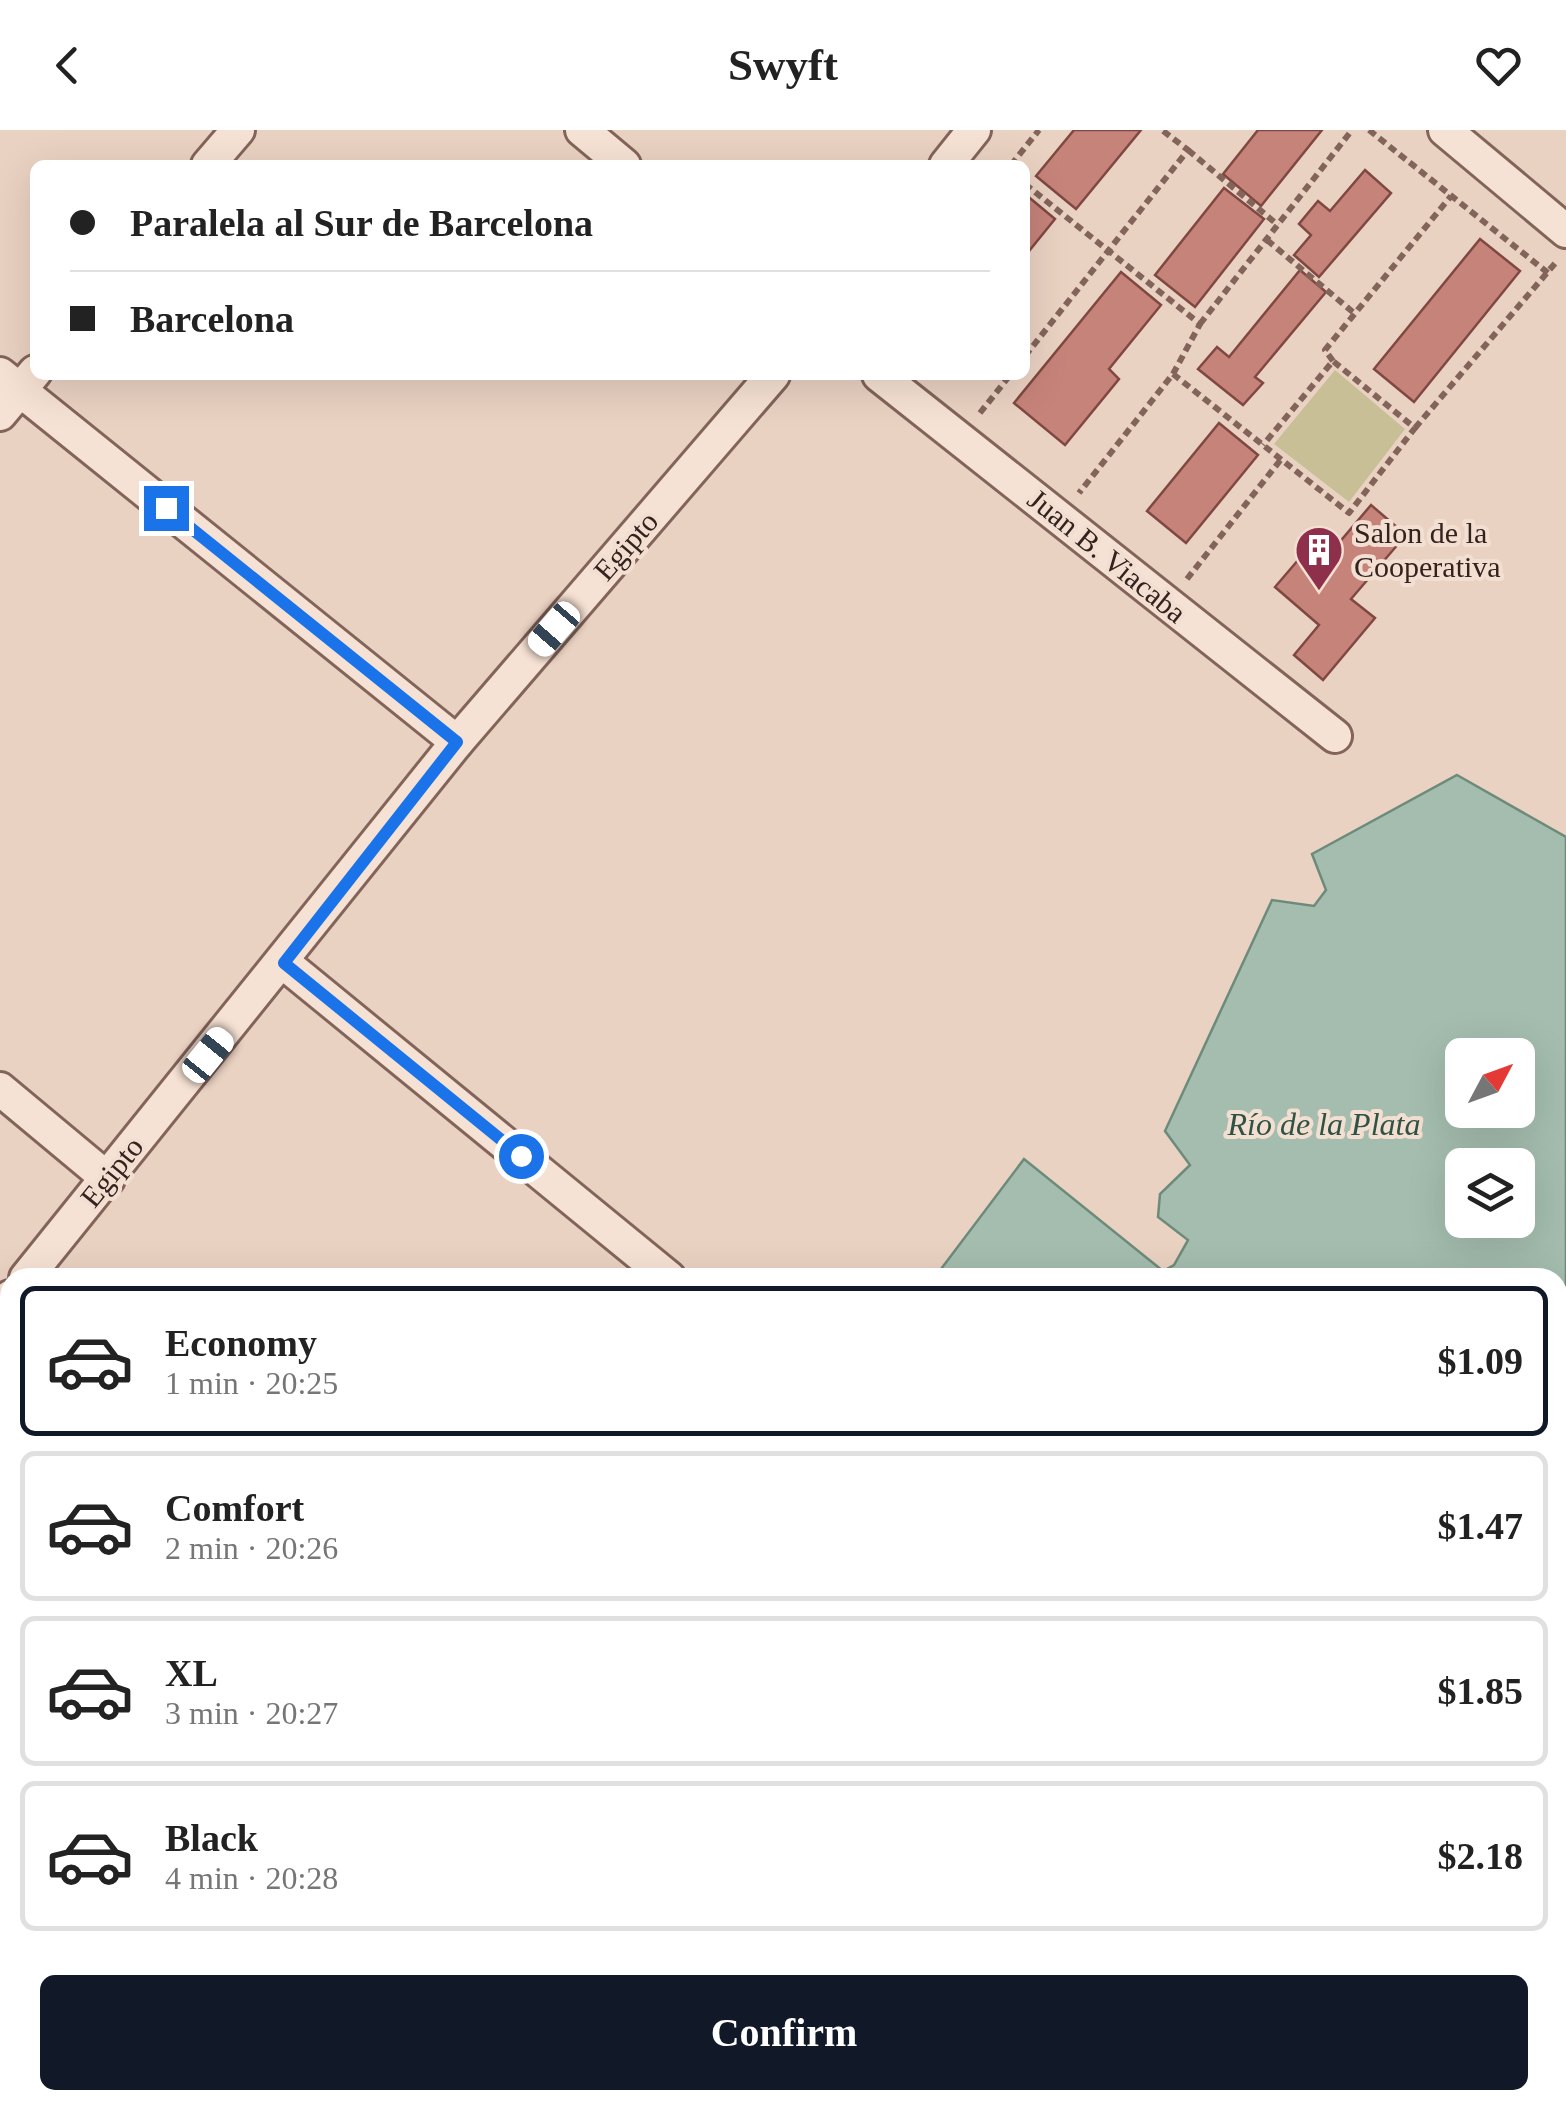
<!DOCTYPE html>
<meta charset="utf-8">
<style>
body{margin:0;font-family:Georgia,serif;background:#f2f2f2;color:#222;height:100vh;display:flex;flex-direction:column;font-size:38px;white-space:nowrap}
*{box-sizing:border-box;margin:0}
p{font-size:32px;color:#767676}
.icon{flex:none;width:55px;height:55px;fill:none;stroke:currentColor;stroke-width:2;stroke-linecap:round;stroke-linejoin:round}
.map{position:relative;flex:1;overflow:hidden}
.drawer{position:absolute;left:0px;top:1138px;width:1568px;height:842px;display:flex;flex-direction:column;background:#fff;border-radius:30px 30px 0 0;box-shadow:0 10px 40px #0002}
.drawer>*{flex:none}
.top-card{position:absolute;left:30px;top:30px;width:1000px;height:220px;border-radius:15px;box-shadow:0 10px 40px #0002;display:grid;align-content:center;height:220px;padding:0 40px;background:#fff}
.needle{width:65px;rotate:49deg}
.controls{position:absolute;left:1445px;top:908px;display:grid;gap:20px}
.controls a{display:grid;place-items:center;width:90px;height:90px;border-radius:15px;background:#fff;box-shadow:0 10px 40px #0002;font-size:50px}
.end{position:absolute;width:45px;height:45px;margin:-22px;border:12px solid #1a73e8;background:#fff;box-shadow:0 0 0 5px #fff}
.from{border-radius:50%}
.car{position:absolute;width:30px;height:60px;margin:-30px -15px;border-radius:12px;box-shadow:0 0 8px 2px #0007;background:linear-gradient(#fff 24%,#345 0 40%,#fff 0 76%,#345 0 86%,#fff 0)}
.top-card b{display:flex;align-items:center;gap:35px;height:95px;font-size:38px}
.top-card b+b{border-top:2px solid #e0e0e0}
.top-card i{width:25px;height:25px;background:#222}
ul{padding:18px 0 0;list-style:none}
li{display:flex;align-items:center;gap:30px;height:150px;margin:0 20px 15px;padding:0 20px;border:5px solid #e0e0e0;border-radius:15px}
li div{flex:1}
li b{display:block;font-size:38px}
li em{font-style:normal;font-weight:600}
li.on{border-color:#111827}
li>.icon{width:90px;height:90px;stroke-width:1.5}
.button{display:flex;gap:20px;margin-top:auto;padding:20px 40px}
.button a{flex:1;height:115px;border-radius:15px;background:#111827;color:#fff;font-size:40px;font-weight:600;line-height:115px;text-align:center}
header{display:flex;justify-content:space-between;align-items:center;height:130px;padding:0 40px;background:#fff;font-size:45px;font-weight:600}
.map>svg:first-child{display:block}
</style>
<header><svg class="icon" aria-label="back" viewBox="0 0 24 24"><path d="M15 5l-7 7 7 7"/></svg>Swyft<svg class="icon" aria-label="heart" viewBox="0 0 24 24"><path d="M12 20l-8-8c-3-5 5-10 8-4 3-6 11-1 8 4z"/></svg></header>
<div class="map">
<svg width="1566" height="1978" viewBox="0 0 1566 1978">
<rect width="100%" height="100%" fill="#ead2c2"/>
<polygon fill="#c8bf97" points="1335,240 1405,299 1349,372 1274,314"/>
<path fill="#a4bdae" stroke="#6c8b7a" stroke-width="2.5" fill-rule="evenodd" d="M1457 645 1566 707V1978H426L430 1970H1558V1148L935 1147 1024 1029 1163 1141 1174 1135 1188 1110 1158 1087 1160 1064 1190 1035 1165 1001 1272 770 1314 776 1326 760 1312 724ZM1462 925H1518V980H1462ZM1462 1035H1518V1090H1462Z"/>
<polygon fill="#ead2c2" points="1110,1970 1161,1970 1171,1978 1120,1978"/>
<g fill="#c6837a" stroke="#804842" stroke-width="2.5">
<polygon points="1074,0 1141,0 1076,79 1036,46"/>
<polygon points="1258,0 1322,0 1261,76 1223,44"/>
<polygon points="1365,40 1391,63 1319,147 1294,125 1311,105 1299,94 1318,71 1330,81"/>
<polygon points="1224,58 1264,89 1195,177 1155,145"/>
<polygon points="1025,64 1055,89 1025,126"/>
<polygon points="1480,109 1520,141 1414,272 1374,239"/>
<polygon points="1300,140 1326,162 1255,247 1263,253 1243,275 1198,239 1217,217 1229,227"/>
<polygon points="1121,142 1161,175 1109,239 1119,249 1065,315 1014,273"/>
<polygon points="1219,293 1258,325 1186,413 1147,381"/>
<polygon points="1371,375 1406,405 1351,469 1375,488 1323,550 1294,525 1319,495 1275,457 1311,415 1326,428"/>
</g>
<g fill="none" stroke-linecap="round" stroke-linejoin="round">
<g stroke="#83645a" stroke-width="38">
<g id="minor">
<polyline points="582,0 624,35"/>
<polyline points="1445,0 1566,101"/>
<polyline points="208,35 238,0"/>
<polyline points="946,35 974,0"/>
<polyline points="0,244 457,612"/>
<polyline points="879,245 1335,606"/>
<polyline points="0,284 35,242"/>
<polyline points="284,833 669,1148"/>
<polyline points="0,959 108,1049"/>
<polyline points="26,1148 457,612 773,245"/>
<polyline points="0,1179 10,1167"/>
<polyline points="0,1683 10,1691"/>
</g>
</g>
<g stroke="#83645a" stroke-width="6" stroke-dasharray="8 5" stroke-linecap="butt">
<polyline points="1369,0 1548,143"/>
<polyline points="1188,20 1278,95"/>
<polyline points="1011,35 1039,0"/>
<polyline points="1025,54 1200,194 1173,244 1079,363"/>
<polyline points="1267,110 1354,183"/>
<polyline points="1200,194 1352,0"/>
<polyline points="1025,226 1188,20 1162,0"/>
<polyline points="1333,231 1325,220 1451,66"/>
<polyline points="1173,244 1349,383 1415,298 1333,231 1263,315"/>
<polyline points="980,283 1010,245"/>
<polyline points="1415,298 1557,131"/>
<polyline points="1187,449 1282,328"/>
</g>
<use href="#minor" stroke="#f6e2d4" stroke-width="32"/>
</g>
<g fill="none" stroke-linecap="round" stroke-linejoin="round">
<polyline stroke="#1a73e8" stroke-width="12" points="166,378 457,612 284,833 521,1026"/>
</g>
<defs>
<g id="building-pin" transform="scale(2.5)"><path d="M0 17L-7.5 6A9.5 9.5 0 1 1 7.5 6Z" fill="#8e2f4c" stroke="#f3dfd1"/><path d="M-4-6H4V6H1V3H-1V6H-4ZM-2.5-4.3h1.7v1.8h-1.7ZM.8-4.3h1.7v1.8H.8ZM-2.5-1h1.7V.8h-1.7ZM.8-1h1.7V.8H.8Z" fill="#fff"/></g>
</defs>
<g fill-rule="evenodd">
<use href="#building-pin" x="1319" y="420"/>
</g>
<g text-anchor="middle" stroke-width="8" stroke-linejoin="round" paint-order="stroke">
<g font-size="30" fill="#34221e" stroke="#f3dfd1" text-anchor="start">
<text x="1354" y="413">Salon de la<tspan x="1354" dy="34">Cooperativa</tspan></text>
</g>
<g font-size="30" fill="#34221e" stroke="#f3dfd1">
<text transform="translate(626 416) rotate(-49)" y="10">Egipto</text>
<text transform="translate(1107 426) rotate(39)" y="10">Juan B. Viacaba</text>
<text transform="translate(112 1042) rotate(-51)" y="10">Egipto</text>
</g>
<g font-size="32" font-style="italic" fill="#2e5345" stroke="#f3dfd1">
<text x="1324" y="1005">Río de la Plata</text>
</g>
</g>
</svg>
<div class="controls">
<a><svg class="needle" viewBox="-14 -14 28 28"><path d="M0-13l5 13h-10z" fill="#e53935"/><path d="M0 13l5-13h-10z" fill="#767676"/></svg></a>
<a><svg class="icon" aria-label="layers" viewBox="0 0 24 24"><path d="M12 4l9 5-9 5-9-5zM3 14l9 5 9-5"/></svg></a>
</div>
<i class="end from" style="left:521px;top:1026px"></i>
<i class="end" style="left:166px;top:378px"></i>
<i class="car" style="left:554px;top:499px;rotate:221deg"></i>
<i class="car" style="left:208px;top:925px;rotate:39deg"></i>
<div class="top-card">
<b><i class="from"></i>Paralela al Sur de Barcelona</b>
<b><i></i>Barcelona</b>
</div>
<section class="drawer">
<ul>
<li class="on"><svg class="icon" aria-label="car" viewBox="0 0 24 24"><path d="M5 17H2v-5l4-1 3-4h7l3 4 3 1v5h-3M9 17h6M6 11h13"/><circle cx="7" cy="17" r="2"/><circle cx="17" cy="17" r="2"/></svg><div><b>Economy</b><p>1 min · 20:25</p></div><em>$1.09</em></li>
<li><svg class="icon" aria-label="car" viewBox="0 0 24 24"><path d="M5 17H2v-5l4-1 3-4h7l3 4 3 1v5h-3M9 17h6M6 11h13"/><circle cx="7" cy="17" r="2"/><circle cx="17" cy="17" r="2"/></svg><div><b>Comfort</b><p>2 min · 20:26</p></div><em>$1.47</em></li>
<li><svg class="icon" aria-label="car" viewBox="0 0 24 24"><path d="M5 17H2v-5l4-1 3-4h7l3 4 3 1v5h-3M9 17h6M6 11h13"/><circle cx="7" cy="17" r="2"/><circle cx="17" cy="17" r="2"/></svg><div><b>XL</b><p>3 min · 20:27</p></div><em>$1.85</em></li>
<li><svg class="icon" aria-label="car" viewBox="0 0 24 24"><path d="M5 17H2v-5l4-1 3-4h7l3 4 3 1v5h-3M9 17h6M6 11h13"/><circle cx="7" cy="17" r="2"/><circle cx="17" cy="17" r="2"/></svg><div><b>Black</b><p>4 min · 20:28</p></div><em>$2.18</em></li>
</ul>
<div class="button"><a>Confirm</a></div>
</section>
</div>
